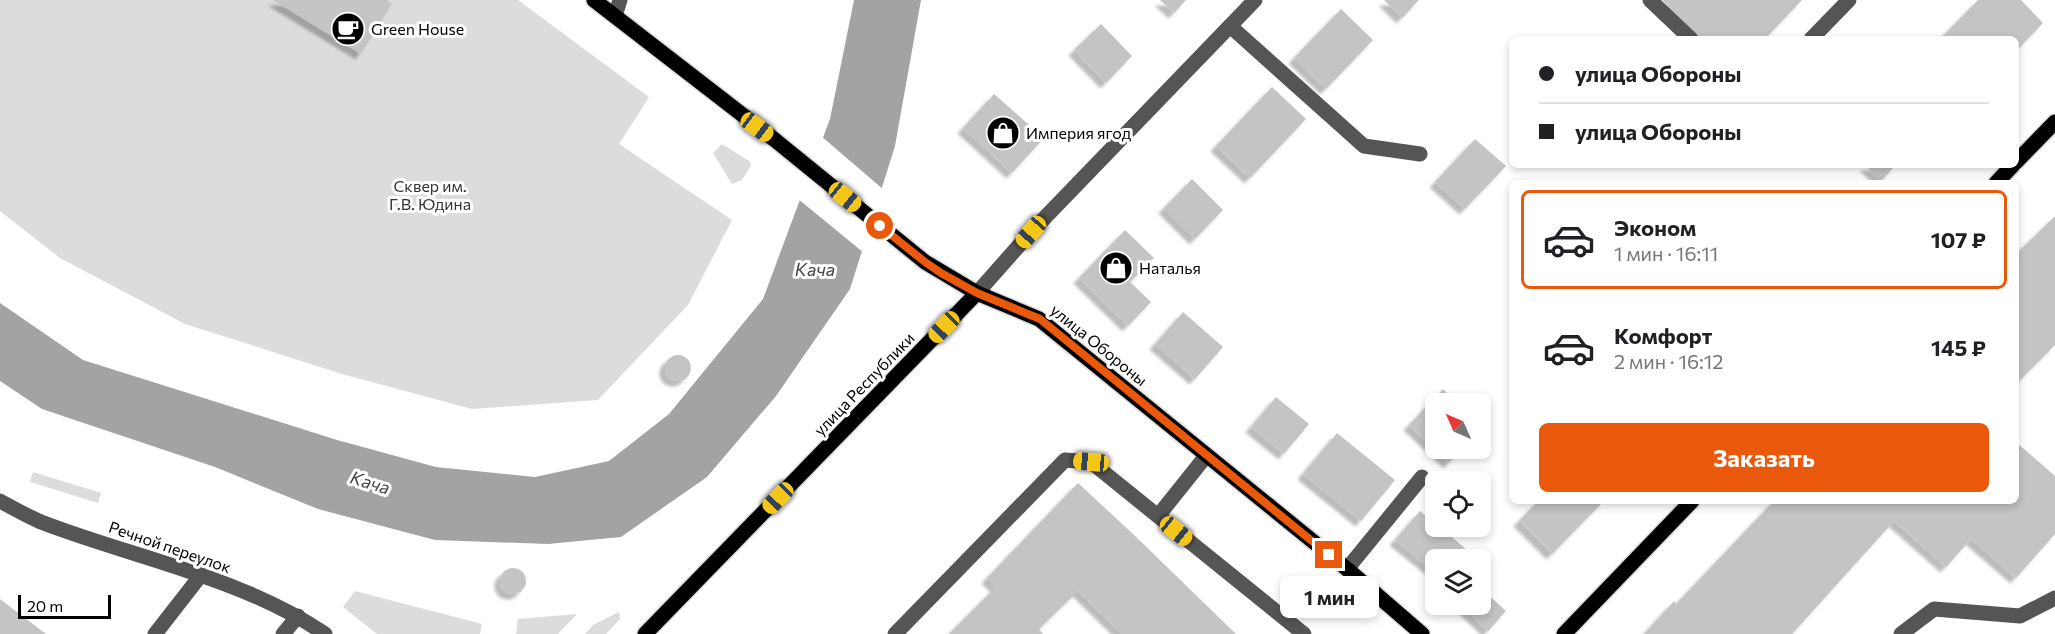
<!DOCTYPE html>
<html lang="ru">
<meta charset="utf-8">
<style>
body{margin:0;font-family:Commissioner,sans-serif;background:#f6f6f6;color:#202124;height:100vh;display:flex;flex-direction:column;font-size:22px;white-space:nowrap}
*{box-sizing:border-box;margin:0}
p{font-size:20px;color:#757577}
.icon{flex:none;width:33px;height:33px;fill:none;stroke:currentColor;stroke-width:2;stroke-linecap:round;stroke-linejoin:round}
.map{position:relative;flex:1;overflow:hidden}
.side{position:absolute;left:1509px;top:180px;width:510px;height:324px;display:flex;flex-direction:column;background:#fff;border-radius:9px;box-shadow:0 3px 9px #0003}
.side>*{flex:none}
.hud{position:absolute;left:1509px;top:36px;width:510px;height:132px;border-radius:9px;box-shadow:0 3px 9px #0003;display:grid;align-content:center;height:132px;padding:0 30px;background:#fff}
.needle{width:39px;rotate:315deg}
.controls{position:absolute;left:1425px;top:393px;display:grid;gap:12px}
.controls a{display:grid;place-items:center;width:66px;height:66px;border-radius:9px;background:#fff;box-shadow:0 3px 9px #0003;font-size:30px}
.scale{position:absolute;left:18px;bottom:15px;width:93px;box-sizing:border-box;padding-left:6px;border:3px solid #000;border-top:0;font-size:16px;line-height:21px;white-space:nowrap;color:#000;-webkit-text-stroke:4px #fff;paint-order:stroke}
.end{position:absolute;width:27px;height:27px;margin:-14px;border:8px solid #ea580c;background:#fff;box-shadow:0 0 0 3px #fff}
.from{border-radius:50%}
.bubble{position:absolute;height:42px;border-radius:9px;background:#fff;box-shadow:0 3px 9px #0003;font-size:20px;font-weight:700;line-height:42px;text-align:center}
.car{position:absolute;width:18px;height:36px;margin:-18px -9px;border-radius:8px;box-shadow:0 0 4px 2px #0007;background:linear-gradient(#f5c518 24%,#345 0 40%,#f5c518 0 76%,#345 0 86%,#f5c518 0)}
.hud b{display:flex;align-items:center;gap:21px;height:57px;font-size:22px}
.hud b+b{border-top:2px solid #e0e0e0}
.hud i{width:15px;height:15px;background:#202124}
ul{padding:10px 0 0;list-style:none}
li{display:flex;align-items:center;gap:18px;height:99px;margin:0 12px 9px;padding:0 18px;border:3px solid transparent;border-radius:9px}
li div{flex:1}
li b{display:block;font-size:22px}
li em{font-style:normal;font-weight:700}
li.current{border-color:#ea580c}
li>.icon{width:54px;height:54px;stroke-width:1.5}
.cta{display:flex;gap:12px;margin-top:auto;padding:12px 30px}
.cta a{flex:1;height:69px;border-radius:9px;background:#ea580c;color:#fff;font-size:24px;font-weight:700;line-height:69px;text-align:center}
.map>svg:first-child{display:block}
</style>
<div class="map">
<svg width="2055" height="634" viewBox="0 0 2055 634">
<defs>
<filter id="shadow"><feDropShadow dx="-5.5" dy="5.5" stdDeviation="1.5" flood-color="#0004"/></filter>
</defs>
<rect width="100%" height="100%" fill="#fff"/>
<g fill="#dcdcdc">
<polygon points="0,0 518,0 649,97 619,144 732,220 688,305 598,400 472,409 342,374 185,324 60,258 0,211"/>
<polygon points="722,144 749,161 751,165 742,180 732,184 713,153"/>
<polygon points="33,472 101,493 98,503 30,482"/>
<polygon points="355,591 482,624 480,634 377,634 343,607"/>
<polygon points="619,612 620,619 606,634 585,634 593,625"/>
<polygon points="577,614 558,634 516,634 518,619"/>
</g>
<polygon fill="#a3a3a3" points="854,0 921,0 895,146 850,289 776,396 707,477 621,537 548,544 435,540 318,509 215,467 42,409 0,381 0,303 83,360 337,440 436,467 535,477 609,461 669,414 763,299 830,119"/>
<polygon fill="#fff" points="821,136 884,190 864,253 797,198"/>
<g fill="#c4c4c4" filter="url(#shadow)">
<polygon points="273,0 387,0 392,4 361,54"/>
<polygon points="1160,0 1186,0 1174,13"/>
<polygon points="1384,0 1419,0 1402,18"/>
<polygon points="1662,0 1802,0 1765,39 1702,39"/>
<polygon points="1978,0 2021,0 2043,23 2016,51 2016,39 1940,39"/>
<polygon points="1341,9 1373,40 1326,89 1294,58"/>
<polygon points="1101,24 1132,56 1106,83 1074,50"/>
<polygon points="1272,87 1306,119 1250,178 1216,146"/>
<polygon points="994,94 1044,138 1012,173 963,128"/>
<polygon points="1475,139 1506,166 1465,209 1435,182"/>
<polygon points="1865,165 1896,165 1881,181"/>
<polygon points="1192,179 1223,210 1195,239 1164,208"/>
<polygon points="2055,216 2055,345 2016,384 2016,275 2022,269 2016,264 2016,254"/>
<polygon points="1125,230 1154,258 1130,282 1151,302 1128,326 1079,278"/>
<polygon points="1183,312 1223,347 1195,379 1155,344"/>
<circle cx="678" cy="368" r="13"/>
<polygon points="1443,389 1458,404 1436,404 1436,448 1463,448 1449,463 1409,425"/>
<polygon points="1276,397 1309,424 1284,454 1251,427"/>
<polygon points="1337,433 1395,480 1361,521 1303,474"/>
<polygon points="2016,442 2055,476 2055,534 2016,578 1971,539 1946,567 1894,521 1792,634 1644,634 1674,601 1676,604 1774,501 2016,501"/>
<polygon points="1078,483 1133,534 1236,634 1122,634 1078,591 1039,629 1043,634 949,634 996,587 987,578"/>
<polygon points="1538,501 1604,501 1552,554 1519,521"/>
<polygon points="1420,511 1436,524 1436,526 1439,526 1467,550 1460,560 1436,560 1436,573 1395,540"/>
<circle cx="513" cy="581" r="13"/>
<polygon points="1480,587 1506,611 1488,631 1460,604 1480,604"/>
<polygon points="0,599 46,634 0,634"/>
</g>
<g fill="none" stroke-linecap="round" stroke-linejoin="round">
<g stroke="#dbdbdb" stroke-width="18">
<g id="major">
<polyline points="594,0 775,140 925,262 977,293 1039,319 1347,569 1422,634"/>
<polyline points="2016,162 2055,122"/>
<polyline points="1996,183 2013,165"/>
<polyline points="645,634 977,293"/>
<polyline points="1564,634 1692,501"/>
</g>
</g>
<g stroke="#555" stroke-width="15">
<polyline points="1650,0 1691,39"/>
<polyline points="615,16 620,0"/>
<polyline points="1230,26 1364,146 1420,154"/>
<polyline points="1811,39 1849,0"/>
<polyline points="977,293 1031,232 1255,0"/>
<path d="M0 501C13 508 27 516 41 522 134 558 241 577 325 634"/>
<polyline points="1158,516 1206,456"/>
<polyline points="1347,569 1422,477"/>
<polyline points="155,634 201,575"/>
<polyline points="283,634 298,616"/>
<polyline points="895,634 1065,460 1091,462 1304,634"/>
<polyline points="1901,634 1934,609 2020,616 2055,598"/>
</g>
<use href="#major" stroke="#000" stroke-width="15"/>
</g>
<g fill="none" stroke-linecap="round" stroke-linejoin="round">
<polyline stroke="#ea580c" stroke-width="8" points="880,226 925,262 941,273 977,293 1040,319 1329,555"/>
</g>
<defs>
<g id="cafe-disc" transform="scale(1.725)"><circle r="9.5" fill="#000" stroke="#fff"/><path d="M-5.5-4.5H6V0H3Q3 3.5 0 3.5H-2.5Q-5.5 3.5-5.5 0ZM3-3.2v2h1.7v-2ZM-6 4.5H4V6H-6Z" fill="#fff"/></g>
<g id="shop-disc" transform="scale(1.725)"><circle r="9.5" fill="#000" stroke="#fff"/><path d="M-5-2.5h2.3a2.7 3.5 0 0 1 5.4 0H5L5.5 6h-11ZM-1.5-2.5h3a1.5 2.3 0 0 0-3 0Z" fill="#fff"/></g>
</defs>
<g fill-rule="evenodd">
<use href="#cafe-disc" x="348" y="29"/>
<use href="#shop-disc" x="1003" y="133"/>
<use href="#shop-disc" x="1116" y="268"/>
</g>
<g text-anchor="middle" stroke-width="6" stroke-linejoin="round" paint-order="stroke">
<g font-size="16" fill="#000" stroke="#fff" text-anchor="start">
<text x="371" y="35">Green House</text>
<text x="1026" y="139">Империя ягод</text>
<text x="1139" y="274">Наталья</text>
</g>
<g font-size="16" fill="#333" stroke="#fff">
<text x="430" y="192">Сквер им.<tspan x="430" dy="18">Г.В. Юдина</tspan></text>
</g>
<g font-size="16" fill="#000" stroke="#fff">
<text transform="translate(1099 345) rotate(39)" y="6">улица Обороны</text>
<text transform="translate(864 384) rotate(-46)" y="6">улица Республики</text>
<text transform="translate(170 547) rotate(19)" y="6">Речной переулок</text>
</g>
<g font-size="18" font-style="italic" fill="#444" stroke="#fff">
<text x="815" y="276">Кача</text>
<text transform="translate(370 483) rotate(17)" y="6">Кача</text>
</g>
</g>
</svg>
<div class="controls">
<a><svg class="needle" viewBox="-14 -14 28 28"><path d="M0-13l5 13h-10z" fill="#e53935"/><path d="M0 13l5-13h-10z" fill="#757577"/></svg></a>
<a><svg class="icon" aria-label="locate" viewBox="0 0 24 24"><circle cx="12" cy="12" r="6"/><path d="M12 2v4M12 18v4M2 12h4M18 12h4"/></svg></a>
<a><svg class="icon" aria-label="layers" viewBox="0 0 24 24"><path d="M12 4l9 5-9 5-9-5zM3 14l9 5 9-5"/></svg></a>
</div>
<div class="scale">20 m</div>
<i class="end from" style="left:880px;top:226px"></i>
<i class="end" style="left:1329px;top:555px"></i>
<div class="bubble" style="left:1280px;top:576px;width:99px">1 мин</div>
<i class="car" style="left:757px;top:127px;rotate:127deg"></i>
<i class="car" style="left:845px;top:197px;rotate:129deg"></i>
<i class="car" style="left:1031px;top:232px;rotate:221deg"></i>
<i class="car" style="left:944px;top:327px;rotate:224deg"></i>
<i class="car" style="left:1091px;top:462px;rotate:275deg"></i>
<i class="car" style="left:778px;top:498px;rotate:224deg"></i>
<i class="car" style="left:1176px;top:531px;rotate:129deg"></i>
<div class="hud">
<b><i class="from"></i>улица Обороны</b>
<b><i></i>улица Обороны</b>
</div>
<section class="side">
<ul>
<li class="current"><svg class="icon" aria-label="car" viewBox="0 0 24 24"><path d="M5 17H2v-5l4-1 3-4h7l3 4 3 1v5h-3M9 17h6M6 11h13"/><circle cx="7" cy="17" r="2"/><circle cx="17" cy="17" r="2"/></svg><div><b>Эконом</b><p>1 мин · 16:11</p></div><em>107 ₽</em></li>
<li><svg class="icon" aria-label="car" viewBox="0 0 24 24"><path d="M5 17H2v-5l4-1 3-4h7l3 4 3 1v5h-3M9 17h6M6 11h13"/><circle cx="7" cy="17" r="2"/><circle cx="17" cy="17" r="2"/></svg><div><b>Комфорт</b><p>2 мин · 16:12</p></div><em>145 ₽</em></li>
</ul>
<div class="cta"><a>Заказать</a></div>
</section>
</div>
